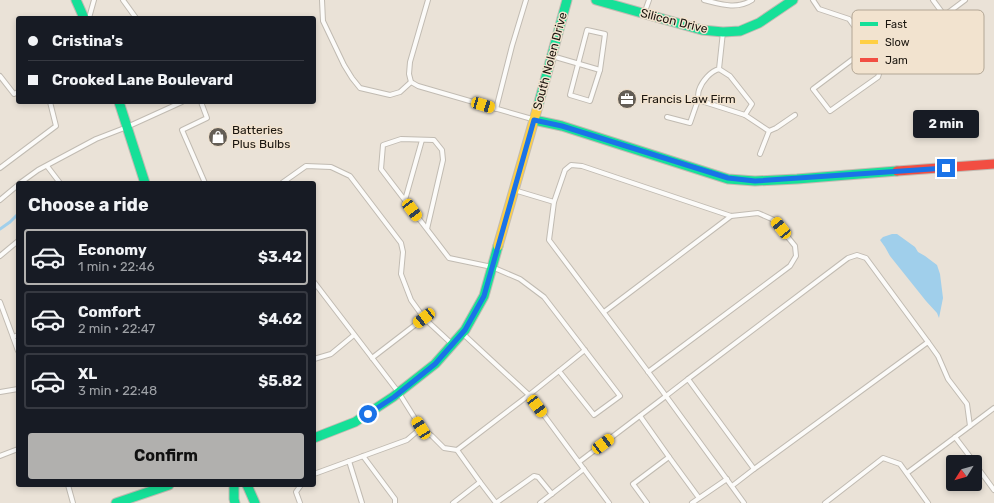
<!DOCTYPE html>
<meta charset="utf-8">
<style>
body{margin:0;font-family:Rubik,sans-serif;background:#242831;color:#f1f3f6;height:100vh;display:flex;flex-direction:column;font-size:15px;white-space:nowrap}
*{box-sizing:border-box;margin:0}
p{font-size:13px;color:#9ea1a6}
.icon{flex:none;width:22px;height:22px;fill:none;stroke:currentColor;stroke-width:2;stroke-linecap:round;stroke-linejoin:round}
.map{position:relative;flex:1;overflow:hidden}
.side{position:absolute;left:16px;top:181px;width:300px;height:306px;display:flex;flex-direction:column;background:#171b24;border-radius:4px;box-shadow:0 2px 6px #0003}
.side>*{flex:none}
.banner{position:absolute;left:16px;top:16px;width:300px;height:88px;border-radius:4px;box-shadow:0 2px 6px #0003;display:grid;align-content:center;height:88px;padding:0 12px;background:#171b24}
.needle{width:26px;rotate:233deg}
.fabs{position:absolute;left:946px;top:455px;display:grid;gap:8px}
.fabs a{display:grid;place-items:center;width:36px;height:36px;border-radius:4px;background:#171b24;box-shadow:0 2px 6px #0003;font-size:20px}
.end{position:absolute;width:18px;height:18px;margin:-9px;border:5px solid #1a73e8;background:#fff;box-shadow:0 0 0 2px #fff}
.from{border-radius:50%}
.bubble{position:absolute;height:28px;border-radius:4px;background:#171b24;box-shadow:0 2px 6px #0003;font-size:13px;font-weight:700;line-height:28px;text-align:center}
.car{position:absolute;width:12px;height:24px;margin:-12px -6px;border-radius:5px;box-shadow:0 0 3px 1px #0007;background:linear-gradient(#f5c518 24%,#345 0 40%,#f5c518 0 76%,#345 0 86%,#f5c518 0)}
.banner b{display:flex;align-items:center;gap:14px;height:38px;font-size:15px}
.banner b+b{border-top:1px solid #363941}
.banner i{width:10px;height:10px;background:#f1f3f6}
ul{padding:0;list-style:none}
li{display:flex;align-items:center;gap:12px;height:56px;margin:0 8px 6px;padding:0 4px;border:2px solid #363941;border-radius:4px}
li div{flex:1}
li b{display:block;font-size:15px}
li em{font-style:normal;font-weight:700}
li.on{border-color:#b1b0ae}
li>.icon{width:36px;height:36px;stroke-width:1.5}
h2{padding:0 12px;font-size:18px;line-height:48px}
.primary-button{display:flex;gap:8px;margin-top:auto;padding:8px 12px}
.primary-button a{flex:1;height:46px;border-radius:4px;background:#b1b0ae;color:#111;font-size:16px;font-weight:700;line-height:46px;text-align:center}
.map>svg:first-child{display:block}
</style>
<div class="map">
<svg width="994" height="503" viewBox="0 0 994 503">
<rect width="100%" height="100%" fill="#eae2d7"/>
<polygon fill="#a0cfeb" points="892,234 897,234 915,247 918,252 925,256 937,265 940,274 943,298 939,318 937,313 926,301 890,256 885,247 880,240 883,237"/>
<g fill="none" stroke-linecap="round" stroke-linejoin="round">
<polyline stroke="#a0cfeb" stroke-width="3" points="0,229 10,222 18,214"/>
<g stroke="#c1bbb2" stroke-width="6">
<g id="lane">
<polyline points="123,0 136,18"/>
<polyline points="322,0 323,21 344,65 352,78 360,88 390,95 400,92 411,82"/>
<polyline points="428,0 410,62 409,74 411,82 418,86 532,119"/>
<path d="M704 0C720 4 737 10 752 0"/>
<polyline points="813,0 819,9 849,19 882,65 878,77 830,111 813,89 869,47"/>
<polyline points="933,0 944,15"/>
<polyline points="644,14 649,0"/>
<polyline points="89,18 94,0"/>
<polygon points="587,30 605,34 600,70 590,101 570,95"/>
<polyline points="905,45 965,0"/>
<polyline points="552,56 600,70"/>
<path d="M719 69 730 76 752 104 745 115 698 100C698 96 698 93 699 90 702 81 711 71 719 69L723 32"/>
<polyline points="0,76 14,94 18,92"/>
<polyline points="201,102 207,118 182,130 205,183"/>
<polyline points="496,109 512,46 526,0"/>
<polyline points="745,115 769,131 760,154"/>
<polyline points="667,117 690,123 698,100"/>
<polyline points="769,131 776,128 795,115"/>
<polyline points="47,166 60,183"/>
<polyline points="0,168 56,126 50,102"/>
<polyline points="20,183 38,170 96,139 127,127 182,102"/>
<polyline points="282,183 306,166 331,167 350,176 401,243 403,252 401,274 411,300 424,318 452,344"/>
<polyline points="514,190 554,202"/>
<polyline points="0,200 18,185"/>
<polyline points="405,200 422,140"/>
<polyline points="427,229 443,160 442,150 434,140 401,139 383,145 381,169 449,258 492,267 520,279 544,297 620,396 594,415 559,371 585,350"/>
<polyline points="0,256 18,241"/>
<polyline points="314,282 399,393 421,428 407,440 314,474"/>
<polyline points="0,302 13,337"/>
<polyline points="604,312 731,216"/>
<polyline points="462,333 529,395 609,503"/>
<polyline points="18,335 13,337 18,351"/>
<polyline points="372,358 424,318"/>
<polyline points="314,359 331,354 354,335"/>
<polyline points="688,379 848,258 857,255 866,258 928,342"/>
<polyline points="0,392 18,389"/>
<polyline points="640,416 669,457 633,484 647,503"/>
<polyline points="970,426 994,408"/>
<polyline points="421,428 432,436 444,448 457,450 480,482 453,503"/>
<polyline points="955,437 974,462"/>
<polyline points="457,450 529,395 559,371"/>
<polyline points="0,456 18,449"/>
<polyline points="363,456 395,499 395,503"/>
<polyline points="669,457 699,498"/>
<polyline points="349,461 362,503"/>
<path d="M579 462 666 396C628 344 588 292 549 240L554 202 565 170 571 165 582 166 731 216 758 213 774 220 795 246 796 256 790 266 648 372"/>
<polyline points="975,464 994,490"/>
<polyline points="754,469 928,342 938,356 948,379 967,404 970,426 907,473"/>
<polyline points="480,482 496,503"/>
<polyline points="68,485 73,503"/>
<polyline points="732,486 754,469 688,379 666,396 744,503"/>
<polyline points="300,503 296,492 301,485"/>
<polyline points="496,503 534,476 538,477 552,494"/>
<polyline points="540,503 584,469"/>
<polyline points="692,503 727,479"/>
<polyline points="825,503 883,458 900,464 928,503"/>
</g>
</g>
<g stroke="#c1bbb2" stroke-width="11">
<g id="fast">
<polyline points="76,0 84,18"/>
<polyline points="596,0 702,30 723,32 740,31 759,23 793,0"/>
<polyline points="119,102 145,183"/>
<polyline points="538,106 567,0"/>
<polyline points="534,120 562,126 728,179 755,181 797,179 897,171"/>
<polyline points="314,438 355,422 393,397 435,364 465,330 484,296 498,246"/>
<polyline points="234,485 234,499 235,503"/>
<polyline points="247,485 255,503"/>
<polyline points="116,503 169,485"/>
</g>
</g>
<g stroke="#c1bbb2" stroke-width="11">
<polyline id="slow" points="498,246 538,106"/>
</g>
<g stroke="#c1bbb2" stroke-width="11">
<polyline id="jam" points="897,171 994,164"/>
</g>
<use href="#lane" stroke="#fcfbf9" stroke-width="4"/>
<use href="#fast" stroke="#16e098" stroke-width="9"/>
<use href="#slow" stroke="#ffcf43" stroke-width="9"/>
<use href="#jam" stroke="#f24e42" stroke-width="9"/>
</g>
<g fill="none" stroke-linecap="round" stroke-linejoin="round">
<polyline stroke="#1a73e8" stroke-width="5" points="368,414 394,397 435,364 465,330 484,296 534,120 562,126 728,178 755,181 946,168"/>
</g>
<defs>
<g id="office-disc" transform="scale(1)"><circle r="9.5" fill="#635d55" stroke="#f2e3cf"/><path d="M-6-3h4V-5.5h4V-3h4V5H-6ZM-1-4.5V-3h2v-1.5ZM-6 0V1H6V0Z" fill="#fff"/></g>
<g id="shop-disc" transform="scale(1)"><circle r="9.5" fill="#635d55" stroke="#f2e3cf"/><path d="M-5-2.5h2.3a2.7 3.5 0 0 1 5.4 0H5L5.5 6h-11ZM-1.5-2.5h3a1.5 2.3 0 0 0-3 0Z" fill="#fff"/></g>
</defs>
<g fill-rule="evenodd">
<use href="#office-disc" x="627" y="99"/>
<use href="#shop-disc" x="218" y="137"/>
</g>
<g text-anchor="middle" stroke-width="3" stroke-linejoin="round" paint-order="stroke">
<g font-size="12" fill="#1b160f" stroke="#f2e3cf">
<text transform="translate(674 21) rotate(14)" y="4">Silicon Drive</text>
<text transform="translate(550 61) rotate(-75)" y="4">South Nolen Drive</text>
</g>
<g font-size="12" fill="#1b160f" stroke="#f2e3cf" text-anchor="start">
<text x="641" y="103">Francis Law Firm</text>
<text x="232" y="134">Batteries<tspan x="232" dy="14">Plus Bulbs</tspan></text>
</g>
</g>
<rect x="852" y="10" width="132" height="64" rx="6" fill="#f2e3cf" stroke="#b2a695" stroke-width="1"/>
<rect x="860" y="22" width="18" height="4" fill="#16e098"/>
<rect x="860" y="40" width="18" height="4" fill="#ffcf43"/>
<rect x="860" y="58" width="18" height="4" fill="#f24e42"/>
<g font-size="11" fill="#1b160f">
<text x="885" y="28">Fast</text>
<text x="885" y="46">Slow</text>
<text x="885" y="64">Jam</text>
</g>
</svg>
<div class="fabs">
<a><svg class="needle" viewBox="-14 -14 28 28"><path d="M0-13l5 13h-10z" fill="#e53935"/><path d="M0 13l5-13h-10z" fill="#9ea1a6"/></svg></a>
</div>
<i class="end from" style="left:368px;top:414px"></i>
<i class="end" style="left:946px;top:168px"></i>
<div class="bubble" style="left:913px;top:110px;width:66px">2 min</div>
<i class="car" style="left:483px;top:105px;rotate:106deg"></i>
<i class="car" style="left:412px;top:210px;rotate:143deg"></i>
<i class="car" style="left:781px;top:228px;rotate:321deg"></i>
<i class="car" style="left:424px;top:318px;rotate:232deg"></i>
<i class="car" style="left:537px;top:406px;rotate:143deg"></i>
<i class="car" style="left:421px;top:428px;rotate:328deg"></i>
<i class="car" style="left:603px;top:444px;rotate:53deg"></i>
<div class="banner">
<b><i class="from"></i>Cristina's</b>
<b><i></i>Crooked Lane Boulevard</b>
</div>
<section class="side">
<h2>Choose a ride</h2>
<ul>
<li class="on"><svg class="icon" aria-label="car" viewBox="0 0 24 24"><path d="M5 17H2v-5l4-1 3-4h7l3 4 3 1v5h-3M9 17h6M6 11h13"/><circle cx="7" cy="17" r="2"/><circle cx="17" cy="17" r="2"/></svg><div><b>Economy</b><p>1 min · 22:46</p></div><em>$3.42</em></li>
<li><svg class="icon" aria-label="car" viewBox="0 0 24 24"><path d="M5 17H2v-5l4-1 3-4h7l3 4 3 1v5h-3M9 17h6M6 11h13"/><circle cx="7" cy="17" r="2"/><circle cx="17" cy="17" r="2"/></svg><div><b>Comfort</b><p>2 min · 22:47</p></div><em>$4.62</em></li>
<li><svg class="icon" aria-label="car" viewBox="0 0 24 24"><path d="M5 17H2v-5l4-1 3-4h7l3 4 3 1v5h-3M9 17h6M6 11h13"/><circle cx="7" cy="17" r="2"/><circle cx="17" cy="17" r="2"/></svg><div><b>XL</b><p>3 min · 22:48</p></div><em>$5.82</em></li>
</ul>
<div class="primary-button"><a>Confirm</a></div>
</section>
</div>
